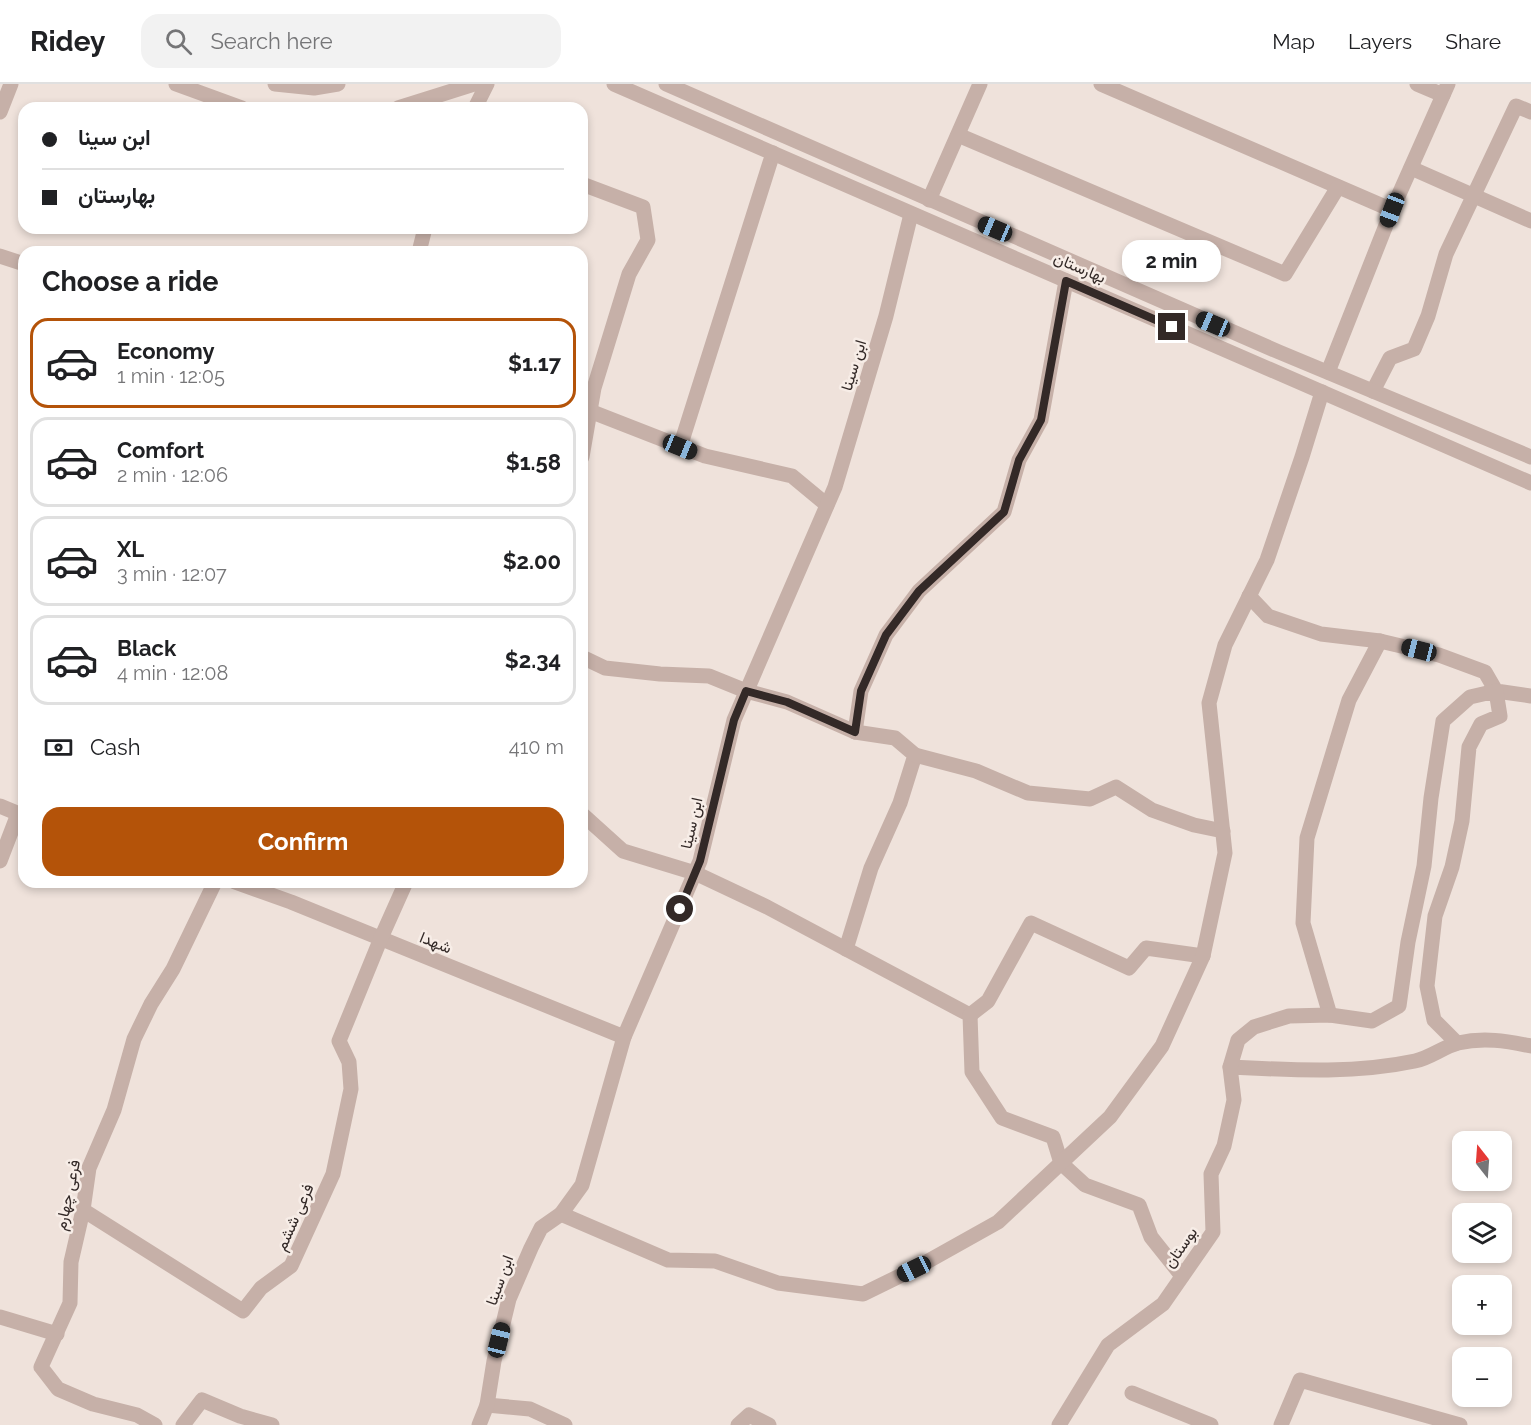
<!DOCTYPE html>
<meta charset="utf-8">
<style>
body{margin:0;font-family:Raleway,Vazirmatn,sans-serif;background:#f2f2f2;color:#202124;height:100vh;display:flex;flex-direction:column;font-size:22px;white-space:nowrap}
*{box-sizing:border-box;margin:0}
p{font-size:20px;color:#757577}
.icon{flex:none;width:33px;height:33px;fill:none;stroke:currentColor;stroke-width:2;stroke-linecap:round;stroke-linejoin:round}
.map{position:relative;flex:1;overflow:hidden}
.drawer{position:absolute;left:18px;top:162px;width:570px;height:642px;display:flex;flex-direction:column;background:#fff;border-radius:18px;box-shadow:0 3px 9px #0003}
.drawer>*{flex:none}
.banner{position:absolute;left:18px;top:18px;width:570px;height:132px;border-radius:18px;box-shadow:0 3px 9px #0003;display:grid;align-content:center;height:132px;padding:0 24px;background:#fff}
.needle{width:39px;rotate:343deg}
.fabs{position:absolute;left:1452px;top:1047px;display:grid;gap:12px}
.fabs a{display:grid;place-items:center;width:60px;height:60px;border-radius:12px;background:#fff;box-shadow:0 3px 9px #0003;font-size:30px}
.end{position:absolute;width:27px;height:27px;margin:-14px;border:8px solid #332927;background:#fff;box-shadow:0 0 0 3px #fff}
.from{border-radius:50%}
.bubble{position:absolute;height:42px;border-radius:18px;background:#fff;box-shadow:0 3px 9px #0003;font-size:20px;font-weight:700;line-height:42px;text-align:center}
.car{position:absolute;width:18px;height:36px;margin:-18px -9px;border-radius:8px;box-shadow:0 0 4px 2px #0007;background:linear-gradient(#222 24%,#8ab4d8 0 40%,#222 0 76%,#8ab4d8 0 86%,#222 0)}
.banner b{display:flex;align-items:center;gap:21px;height:57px;font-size:22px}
.banner b+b{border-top:2px solid #e0e0e0}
.banner i{width:15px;height:15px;background:#202124}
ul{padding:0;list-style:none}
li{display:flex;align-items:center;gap:18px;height:90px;margin:0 12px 9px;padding:0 12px;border:3px solid #e0e0e0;border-radius:18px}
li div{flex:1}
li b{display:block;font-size:22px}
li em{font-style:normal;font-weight:700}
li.current{border-color:#b45309}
li>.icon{width:54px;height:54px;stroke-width:1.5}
h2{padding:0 24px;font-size:27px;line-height:72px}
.pay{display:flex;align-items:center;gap:15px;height:66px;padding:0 24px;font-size:22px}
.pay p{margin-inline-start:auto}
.button{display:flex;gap:12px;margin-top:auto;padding:12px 24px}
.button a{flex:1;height:69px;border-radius:18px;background:#b45309;color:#fff;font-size:24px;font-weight:700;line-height:69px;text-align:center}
header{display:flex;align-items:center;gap:36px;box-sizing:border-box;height:84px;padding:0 30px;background:#fff;border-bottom:2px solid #e0e0e0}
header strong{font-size:28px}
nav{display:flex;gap:33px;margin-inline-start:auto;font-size:21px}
.search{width:420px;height:54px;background:#f2f2f2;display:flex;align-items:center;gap:15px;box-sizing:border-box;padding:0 21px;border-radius:18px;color:#757577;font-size:22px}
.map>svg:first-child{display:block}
</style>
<header>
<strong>Ridey</strong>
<div class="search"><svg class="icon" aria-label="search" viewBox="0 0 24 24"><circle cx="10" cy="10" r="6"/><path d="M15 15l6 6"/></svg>Search here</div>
<nav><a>Map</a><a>Layers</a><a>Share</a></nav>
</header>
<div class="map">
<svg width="1531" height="1341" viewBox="0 0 1531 1341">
<rect width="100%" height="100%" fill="#efe2db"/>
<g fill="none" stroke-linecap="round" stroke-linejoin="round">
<g stroke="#c6b0a8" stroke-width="15">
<polyline points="1101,0 1392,126"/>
<polyline points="1417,0 1443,11"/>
<polyline points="958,51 1285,190 1338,103"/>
<polyline points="1411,84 1531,137"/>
<polyline points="582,100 643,123 648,156 629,190 594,304 582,373"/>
<polyline points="929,116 980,0"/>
<polyline points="419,168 425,144"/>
<polyline points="0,172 24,180"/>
<polyline points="1328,288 1392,126 1448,0"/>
<polyline points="1373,307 1390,274 1414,265 1428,232 1446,170 1516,22 1531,28"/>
<polyline points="582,324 705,372 792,392 827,421"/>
<polyline points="680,363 773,69"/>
<polyline points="1249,512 1268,532 1321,550 1380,557 1439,571 1485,588 1496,607 1531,612"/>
<polyline points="582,573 605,584 660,590 709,592 746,607 787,618 855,648 895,654 915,671 900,719 871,784 846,865"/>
<polyline points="855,648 861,607 886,551 919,507 1004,428 1019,376 1041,336 1066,197"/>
<polyline points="915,671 976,687 1028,709 1090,715 1116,703 1152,726 1194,741 1223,747"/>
<polyline points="0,722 24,732"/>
<polyline points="582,730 623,767 695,789 767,823 970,931 972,988 1002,1034 1053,1053 1061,1079 1085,1101 1139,1121 1151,1153 1182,1192"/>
<polyline points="0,777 18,730"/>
<polyline points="235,798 291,818 624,953"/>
<polyline points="970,931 988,917 1031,839 1129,884 1146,864 1203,872"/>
<polyline points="1330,931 1303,839 1307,754 1349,616 1380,557"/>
<path d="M1230 983C1292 986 1354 990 1415 977 1430 974 1443 963 1458 959 1484 953 1506 957 1531 962"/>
<polyline points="83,1126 243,1227 261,1204 291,1182 333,1090 351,1005 349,978 339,957 381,854 406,798"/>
<polyline points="561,1130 668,1176 715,1177 778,1199 863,1210 914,1185 998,1138 1110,1033 1162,962 1203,872 1225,769 1209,619 1225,561 1267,476 1302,373 1322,308"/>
<polyline points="0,1233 57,1250"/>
<polyline points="1132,1309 1211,1341"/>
<polyline points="487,1321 530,1325 565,1341"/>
<polyline points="155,1341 137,1331 93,1320 58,1305 41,1283 70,1219 71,1178 83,1126 89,1084 114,1026 134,955 151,920 173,885 215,798"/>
<polyline points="183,1341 202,1316 240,1332 272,1341"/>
<polyline points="479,1341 487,1321 494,1277 509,1215 531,1164 541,1144 561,1130 582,1101 624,953 700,777 734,636 835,403 886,232 911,130"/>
<polyline points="738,1341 749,1331 769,1341"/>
<polyline points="1059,1341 1108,1261 1163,1220 1213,1148 1211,1090 1224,1062 1234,1016 1230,983 1238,956 1254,943 1289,932 1330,931 1372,937 1399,922 1408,858 1424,782 1431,714 1443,637 1470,613 1496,607 1500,632 1481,640 1469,663 1462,737 1452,783 1435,832 1427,902 1434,936 1457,959"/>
<polyline points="1281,1341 1300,1296 1460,1341"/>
</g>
<g stroke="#c6b0a8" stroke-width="15">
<polyline points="176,0 242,24"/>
<polyline points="275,0 314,4 338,0"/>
<polyline points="614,0 1531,399"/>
<polyline points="666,0 1279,268 1531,373"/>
<polyline points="398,24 474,0"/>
<polyline points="475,24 487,0"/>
<polyline points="0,28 11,0"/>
</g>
</g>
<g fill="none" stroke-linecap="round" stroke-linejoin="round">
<polyline stroke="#332927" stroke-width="8" points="680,825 700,777 734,636 746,607 787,618 855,648 861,607 886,551 919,507 1004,428 1019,376 1041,336 1066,197 1172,243"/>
</g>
<g text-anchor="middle" stroke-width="5" stroke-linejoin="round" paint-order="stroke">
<g font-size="16" fill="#332927" stroke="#f7ede7">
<text transform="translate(1080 183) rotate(23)" y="6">بهارستان</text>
<text transform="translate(853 281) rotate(-73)" y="6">ابن سینا</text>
<text transform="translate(691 739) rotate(-77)" y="6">ابن سینا</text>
<text transform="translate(436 858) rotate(22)" y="6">شهدا</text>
<text transform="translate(67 1111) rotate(-78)" y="6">فرعی چهارم</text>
<text transform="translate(294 1133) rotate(-66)" y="6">فرعی ششم</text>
<text transform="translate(1180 1163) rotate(-55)" y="6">بوستان</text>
<text transform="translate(499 1196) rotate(-70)" y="6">ابن سینا</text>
</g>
</g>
</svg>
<div class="fabs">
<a><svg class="needle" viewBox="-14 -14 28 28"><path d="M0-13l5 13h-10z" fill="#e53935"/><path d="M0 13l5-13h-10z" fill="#757577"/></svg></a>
<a><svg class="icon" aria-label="layers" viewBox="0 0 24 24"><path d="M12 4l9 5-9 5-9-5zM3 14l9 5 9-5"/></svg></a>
<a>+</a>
<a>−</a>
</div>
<i class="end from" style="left:680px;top:825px"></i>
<i class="end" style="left:1172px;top:243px"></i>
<div class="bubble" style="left:1122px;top:156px;width:99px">2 min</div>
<i class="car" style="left:1392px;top:126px;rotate:201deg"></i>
<i class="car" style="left:995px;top:145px;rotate:293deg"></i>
<i class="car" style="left:1213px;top:240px;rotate:293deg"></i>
<i class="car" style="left:680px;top:363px;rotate:112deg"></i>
<i class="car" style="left:1419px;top:566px;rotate:284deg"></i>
<i class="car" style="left:914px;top:1185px;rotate:244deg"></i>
<i class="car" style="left:499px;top:1256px;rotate:14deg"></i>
<div class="banner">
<b><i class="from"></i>ابن سینا</b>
<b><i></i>بهارستان</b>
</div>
<section class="drawer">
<h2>Choose a ride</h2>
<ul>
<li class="current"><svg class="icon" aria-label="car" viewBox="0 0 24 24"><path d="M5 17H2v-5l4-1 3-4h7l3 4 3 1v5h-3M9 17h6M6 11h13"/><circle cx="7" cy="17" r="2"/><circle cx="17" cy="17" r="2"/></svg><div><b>Economy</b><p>1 min · 12:05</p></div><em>$1.17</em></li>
<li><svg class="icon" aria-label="car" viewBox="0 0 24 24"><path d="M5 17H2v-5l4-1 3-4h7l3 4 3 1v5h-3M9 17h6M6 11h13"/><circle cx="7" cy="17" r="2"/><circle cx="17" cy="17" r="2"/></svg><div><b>Comfort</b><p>2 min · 12:06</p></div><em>$1.58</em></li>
<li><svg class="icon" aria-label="car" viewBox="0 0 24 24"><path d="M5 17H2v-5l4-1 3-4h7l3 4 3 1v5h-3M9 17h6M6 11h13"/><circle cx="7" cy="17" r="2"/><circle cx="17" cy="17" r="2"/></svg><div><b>XL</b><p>3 min · 12:07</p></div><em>$2.00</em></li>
<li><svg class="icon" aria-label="car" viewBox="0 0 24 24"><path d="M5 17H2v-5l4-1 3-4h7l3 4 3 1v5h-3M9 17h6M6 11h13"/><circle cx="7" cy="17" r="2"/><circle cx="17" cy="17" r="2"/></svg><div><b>Black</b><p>4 min · 12:08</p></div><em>$2.34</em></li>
</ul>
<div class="pay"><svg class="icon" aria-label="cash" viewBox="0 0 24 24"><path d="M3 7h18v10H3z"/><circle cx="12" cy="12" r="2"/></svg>Cash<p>410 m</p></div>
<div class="button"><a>Confirm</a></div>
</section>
</div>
